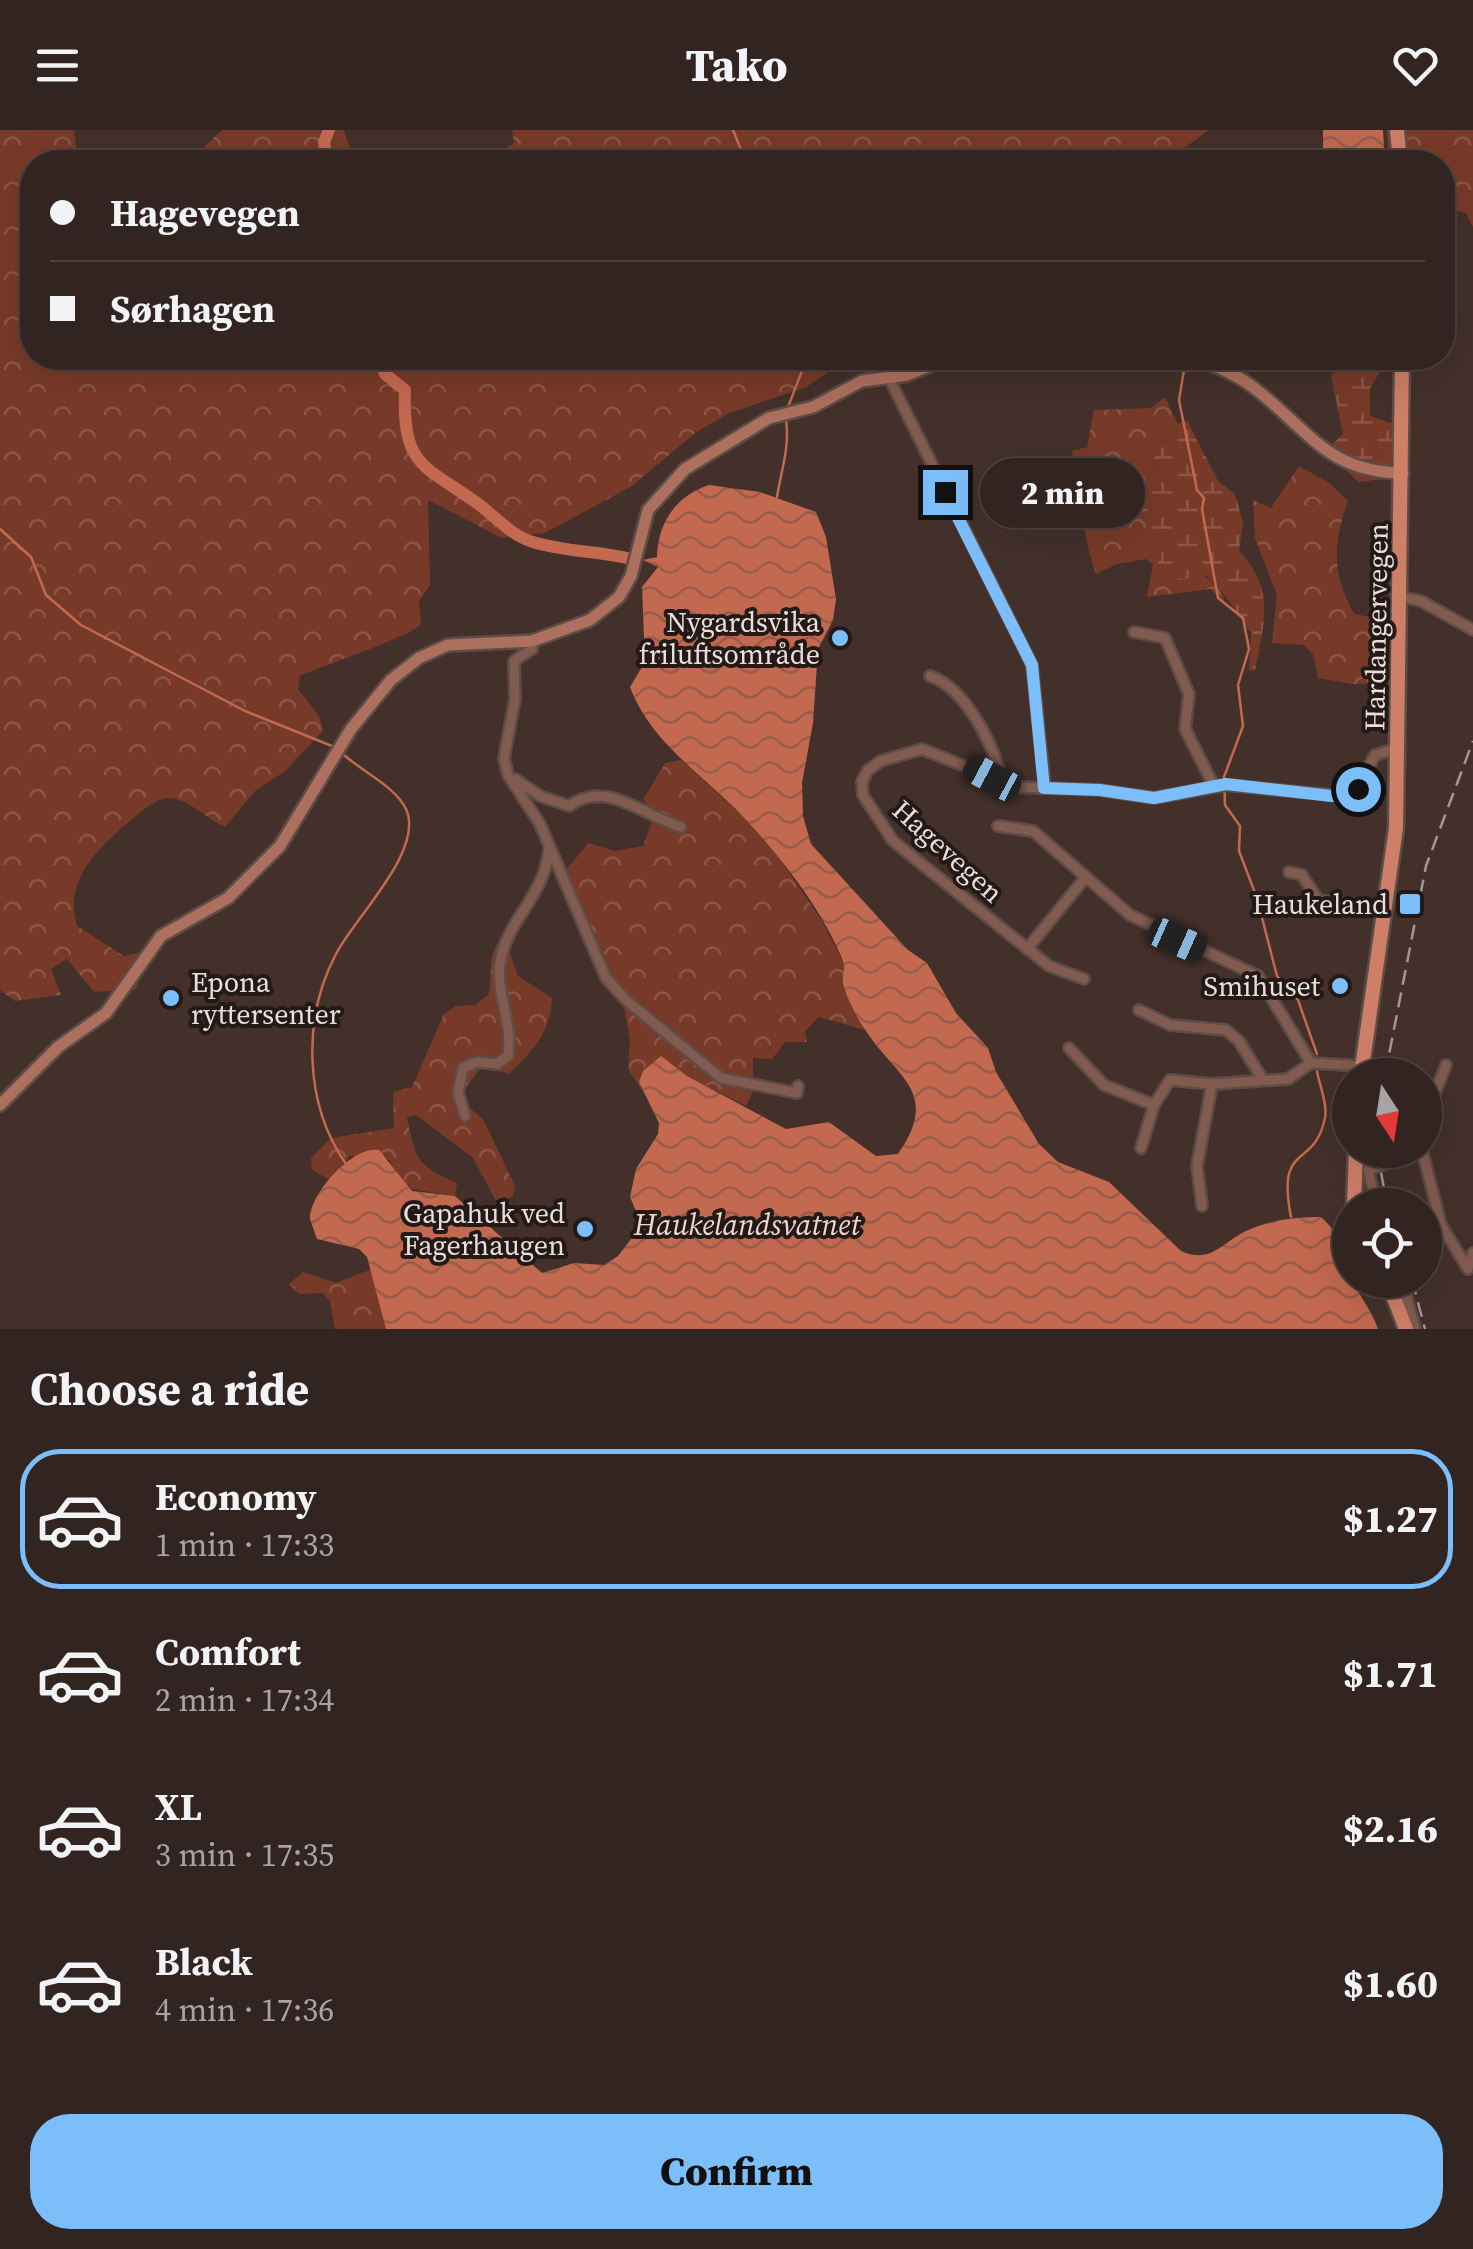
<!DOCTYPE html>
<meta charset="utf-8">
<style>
body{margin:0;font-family:"Source Serif 4",serif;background:#3a2c29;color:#f1f3f6;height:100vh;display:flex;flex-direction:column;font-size:38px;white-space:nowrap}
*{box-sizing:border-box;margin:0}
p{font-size:32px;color:#a8a4a5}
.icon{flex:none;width:55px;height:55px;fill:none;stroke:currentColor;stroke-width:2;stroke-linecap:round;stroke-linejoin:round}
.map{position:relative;height:1199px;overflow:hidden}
.sheet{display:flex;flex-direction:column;background:#322420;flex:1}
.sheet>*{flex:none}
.top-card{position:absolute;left:20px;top:20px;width:1435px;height:220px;border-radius:40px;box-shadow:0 10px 40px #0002,0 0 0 2px #4d413e;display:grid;align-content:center;height:220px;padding:0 30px;background:#322420}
.needle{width:65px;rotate:168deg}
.tools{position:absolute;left:1332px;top:928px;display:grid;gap:20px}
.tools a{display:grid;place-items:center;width:110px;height:110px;border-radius:50%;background:#322420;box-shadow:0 10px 40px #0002,0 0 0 2px #4d413e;font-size:50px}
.end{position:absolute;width:45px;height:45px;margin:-22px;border:12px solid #7cbef9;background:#111;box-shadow:0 0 0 5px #111}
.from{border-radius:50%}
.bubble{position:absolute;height:70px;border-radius:35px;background:#322420;box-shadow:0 10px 40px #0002,0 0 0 2px #4d413e;font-size:32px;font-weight:800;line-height:70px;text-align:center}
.car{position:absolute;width:30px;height:60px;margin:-30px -15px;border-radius:12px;box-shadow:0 0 8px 2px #0007;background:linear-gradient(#222 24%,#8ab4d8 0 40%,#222 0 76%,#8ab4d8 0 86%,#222 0)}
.top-card b{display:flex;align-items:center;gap:35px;height:95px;font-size:38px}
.top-card b+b{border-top:2px solid #4d413e}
.top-card i{width:25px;height:25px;background:#f1f3f6}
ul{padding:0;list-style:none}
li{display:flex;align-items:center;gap:30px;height:140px;margin:0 20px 15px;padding:0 10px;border:5px solid transparent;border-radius:40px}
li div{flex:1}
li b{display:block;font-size:38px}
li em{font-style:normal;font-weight:800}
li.active{border-color:#7cbef9}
li>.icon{width:90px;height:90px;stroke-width:1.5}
h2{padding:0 30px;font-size:45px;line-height:120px}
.action{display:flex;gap:20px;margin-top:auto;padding:20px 30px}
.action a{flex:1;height:115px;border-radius:40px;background:#7cbef9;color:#111;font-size:40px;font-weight:800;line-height:115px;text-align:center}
header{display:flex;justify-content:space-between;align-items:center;height:130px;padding:0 30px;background:#322420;font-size:45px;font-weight:800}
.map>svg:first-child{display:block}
</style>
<header><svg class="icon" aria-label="menu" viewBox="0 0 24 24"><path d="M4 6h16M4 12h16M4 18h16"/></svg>Tako<svg class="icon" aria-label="heart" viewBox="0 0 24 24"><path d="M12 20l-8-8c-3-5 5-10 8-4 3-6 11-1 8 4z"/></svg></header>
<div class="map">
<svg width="1473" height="1199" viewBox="0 0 1473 1199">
<defs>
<pattern id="forest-crowns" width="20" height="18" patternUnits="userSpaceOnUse" patternTransform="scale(2.5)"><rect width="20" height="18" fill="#783a28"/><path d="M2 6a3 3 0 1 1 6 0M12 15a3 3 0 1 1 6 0" fill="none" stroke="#8b5647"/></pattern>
<pattern id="wetland-marsh" width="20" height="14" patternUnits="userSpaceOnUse" patternTransform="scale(2.5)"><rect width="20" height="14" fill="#783a28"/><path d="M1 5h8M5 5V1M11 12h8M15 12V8" fill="none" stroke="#8b5647"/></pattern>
<pattern id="water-waves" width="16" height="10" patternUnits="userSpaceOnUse" patternTransform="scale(2.5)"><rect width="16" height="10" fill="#c3694f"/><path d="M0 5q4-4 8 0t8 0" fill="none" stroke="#975c4a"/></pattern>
</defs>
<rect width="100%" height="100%" fill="#43302a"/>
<g fill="url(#forest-crowns)">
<path d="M0 0H74L78 32H32V228H904L892 234H840L806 257 727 284 695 303 632 356 545 403 502 408 428 370 430 455 419 471 421 494C414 505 322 536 300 546L298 559 319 586 323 601 284 642 256 660 225 697C210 690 185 668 170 668 155 668 141 682 130 691 99 717 63 750 77 796L124 826 147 821 136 859 94 862 67 829 51 839 61 865 15 871 0 860Z"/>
<polygon points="222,0 344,0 351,22 368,19 425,32 188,32"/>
<polygon points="512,0 1209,0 1165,32 483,32 514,13"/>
<polygon points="1387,0 1473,0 1473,97 1466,83 1443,77 1442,32 1389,32"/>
<path d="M1165 267 1178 294 1175 309 1155 312 1154 354 1140 376 1158 434C1186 441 1217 441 1225 473L1210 459 1147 467 1153 435 1146 429 1117 434 1096 444C1082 405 1080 363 1072 321L1087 317 1094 280 1151 278Z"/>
<path d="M1299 336 1329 353 1348 371C1333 415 1331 441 1354 484L1391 491V553L1352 554 1318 548 1313 524 1304 515 1272 513 1277 466 1255 408 1253 370 1271 378Z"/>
<polygon points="681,630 746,689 782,732 822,791 845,836 843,853 865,900 819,887 805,901 807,912 785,912 772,929 753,928 753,961 746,976 687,946 661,927 639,952 645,965 628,939 630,909 623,873 607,853 554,733 568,738 588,713 615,721 643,716 656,682 643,670 665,633"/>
<path d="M503 803 518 846 552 868C550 904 534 919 509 944L488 938 479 940 464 960 467 976 483 989 515 1056 513 1066 501 1073 495 1069 473 1028 416 985 407 987C415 1029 417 1036 457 1053L455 1066 406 1058 389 1030 350 1026 329 1050 312 1039 311 1028 331 1008 394 998 393 962 412 957 444 884 456 876 475 875 489 864 492 825Z"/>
<polygon points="372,1139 386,1199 335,1199 330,1171 323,1163 299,1164 289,1154 303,1142 336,1153"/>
</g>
<g fill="url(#wetland-marsh)">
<polygon points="1345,228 1382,228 1382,239 1370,258 1370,286 1394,294 1390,348 1359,352 1325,321 1343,304 1331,246"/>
<path d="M1187 290 1218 351 1235 364 1243 393 1239 421C1276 460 1264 492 1255 541L1249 540 1251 503C1237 483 1224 462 1207 446L1170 451 1158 434 1140 376 1154 354 1155 312 1175 309 1178 294Z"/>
</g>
<g fill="url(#water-waves)">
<polygon points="1323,0 1383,0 1385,32 1323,32"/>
<path d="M709 355 760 362 816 382 826 407 836 469 833 490 818 519 813 593 802 653 803 686 811 714 908 820 927 833 956 883 988 918 996 942 1039 1014 1058 1032 1109 1052 1181 1121C1210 1134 1221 1114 1244 1102 1267 1090 1296 1087 1321 1087 1347 1110 1340 1125 1352 1150 1359 1165 1372 1181 1378 1199H386L367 1127 359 1119 317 1109 310 1089C310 1063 353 1015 379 1020L412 1061 455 1066 542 1143 574 1133 604 1135 618 1126 642 1095 630 1067 636 1039 658 1004 659 993 639 952 643 941 661 926 687 946 786 999 829 992 876 1026 898 1024C941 962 897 948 866 901 858 890 846 867 843 853 842 845 846 839 843 831 823 781 785 733 749 693 710 649 652 616 630 557L645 532 642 457 658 437 643 430 657 427C658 392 676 366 709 355Z"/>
</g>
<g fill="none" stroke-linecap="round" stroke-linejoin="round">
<g stroke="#c3694f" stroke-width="2.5">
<polyline points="733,0 746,32"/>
<polyline points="1186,228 1179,270 1197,360 1204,368 1202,379 1218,468 1243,488 1249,519 1238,555 1243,596 1224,647 1225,675 1240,696 1239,721 1257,768 1277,846 1298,870 1317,924"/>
<polyline points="788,277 807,228"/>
<path d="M777 367C781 341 790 317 786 290"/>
<polyline points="0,399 31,427 46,465 81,495 245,581 332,616"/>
<path d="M343 624C361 641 395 656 406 679 425 720 355 787 336 824 302 888 304 974 346 1034"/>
<path d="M1291 1087C1276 1010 1314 1041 1325 988 1328 975 1319 954 1317 941"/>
</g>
<g stroke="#c3694f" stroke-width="12">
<polyline points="327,32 324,12 329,0"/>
<path d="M379 228 385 244 405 260C402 337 424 335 477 373 495 386 511 406 533 412 565 422 599 421 631 429"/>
</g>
<g stroke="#5e4c46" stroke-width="14">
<g id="minor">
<polyline points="889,248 1032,535 1045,658"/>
<polyline points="1402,467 1421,471 1473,500"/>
<polyline points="1134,502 1165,508 1189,564 1185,599 1214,656"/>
<polyline points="532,511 532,519 514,531 515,569 504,628 508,645 540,694 606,848 627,871 721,948 797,963 798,956"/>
<path d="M930 546C966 558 996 618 1002 654"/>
<path d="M515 649 540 666 569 676C606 649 642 685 681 697"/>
<polyline points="998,696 1033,701 1130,785 1258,846 1311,933"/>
<polyline points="1289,742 1302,745 1318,770 1386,779"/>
<polyline points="1027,819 1085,748"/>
<polyline points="1084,849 1049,836 893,711 863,665 862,652 868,640 881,631 922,619 1015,657 1100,660 1154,668 1226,655 1342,666 1358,659 1375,625 1398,618"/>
<polyline points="1139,880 1170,895 1226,900 1239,911 1263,950"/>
<polyline points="1069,918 1104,955 1154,975"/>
<path d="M465 986 458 962 463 938 477 932 497 934 508 926C513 894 496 864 500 833 506 791 545 766 549 719"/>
<polyline points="1425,1011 1427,983 1446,935"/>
<polyline points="1141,1018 1154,975 1170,950 1212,954 1288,949 1311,933 1362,936"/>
<polyline points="1423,1024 1441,1095 1468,1139 1473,1123"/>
<polyline points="1377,1075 1368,1040 1423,1021"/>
<polyline points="1202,1076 1197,1036 1212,954"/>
<polyline points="1402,1150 1415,1199"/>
</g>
</g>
<g stroke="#5e4c46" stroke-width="16">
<g id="secondary">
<path d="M1196 228C1218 237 1240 246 1258 261 1311 303 1329 342 1403 343"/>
<polyline points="0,975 58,917 106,883 161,806 228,768 280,716 351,599 391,550 419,528 448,515 532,511 590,490 619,467 631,446 648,380 685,339 769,288 813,277 862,251 907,245 948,228"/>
</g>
</g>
<g stroke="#5e4c46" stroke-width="19">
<g id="primary">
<polyline points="1397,0 1400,32"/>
<polyline points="1361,945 1396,698 1402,228"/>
<polyline points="1354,1075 1356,1020"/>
<polyline points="1387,1150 1406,1199"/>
</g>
</g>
<use href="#minor" stroke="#825b50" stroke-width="9"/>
<use href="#secondary" stroke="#ad6f5e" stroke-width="11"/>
<use href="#primary" stroke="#cd7f68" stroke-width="14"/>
<g stroke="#a59691" stroke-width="2.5" stroke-dasharray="15 8" stroke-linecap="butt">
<polyline points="1385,945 1426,736 1473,611"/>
<polyline points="1377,1020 1387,1075"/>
<polyline points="1412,1150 1425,1199"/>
</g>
</g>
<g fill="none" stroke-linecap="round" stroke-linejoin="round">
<polyline stroke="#7cbef9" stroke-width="12" points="945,362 1032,535 1044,658 1100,660 1154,668 1226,654 1332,666 1358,659"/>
</g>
<g fill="#7cbef9" stroke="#231a18" stroke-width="4">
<circle cx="840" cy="508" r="10"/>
<rect x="1398" y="762" width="24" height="24" rx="5"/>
<circle cx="1340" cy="856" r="10"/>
<circle cx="171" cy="868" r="10"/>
<circle cx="585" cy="1099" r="10"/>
</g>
<g text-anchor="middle" stroke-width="8" stroke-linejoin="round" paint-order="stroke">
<g font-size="28" fill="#ebdeda" stroke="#231a18" text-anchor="end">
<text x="820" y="502">Nygardsvika<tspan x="820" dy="32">friluftsområde</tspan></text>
<text x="1388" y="784">Haukeland</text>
<text x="191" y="862" text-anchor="start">Epona<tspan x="191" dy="32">ryttersenter</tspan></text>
<text x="1320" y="866">Smihuset</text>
<text x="565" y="1093">Gapahuk ved<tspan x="565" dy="32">Fagerhaugen</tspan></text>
</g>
<g font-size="28" fill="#ebdeda" stroke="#231a18">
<text transform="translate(1376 497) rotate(-89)" y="10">Hardangervegen</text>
<text transform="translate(948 721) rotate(42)" y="10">Hagevegen</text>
</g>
<g font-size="30" font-style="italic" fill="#f1d7d0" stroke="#231a18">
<text x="747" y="1105">Haukelandsvatnet</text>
</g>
</g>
</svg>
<div class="tools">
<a><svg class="needle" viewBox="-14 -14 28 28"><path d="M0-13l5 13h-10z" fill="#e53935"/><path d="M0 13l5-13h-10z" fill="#a8a4a5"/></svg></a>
<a><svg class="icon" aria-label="locate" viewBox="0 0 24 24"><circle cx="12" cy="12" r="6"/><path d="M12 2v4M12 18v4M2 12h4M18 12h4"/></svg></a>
</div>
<i class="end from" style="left:1358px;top:659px"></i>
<i class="end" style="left:945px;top:362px"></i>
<div class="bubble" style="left:980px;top:328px;width:165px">2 min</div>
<i class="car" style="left:992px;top:648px;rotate:298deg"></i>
<i class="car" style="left:1177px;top:810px;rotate:114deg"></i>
<div class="top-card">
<b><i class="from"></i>Hagevegen</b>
<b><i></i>Sørhagen</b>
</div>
</div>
<section class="sheet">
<h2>Choose a ride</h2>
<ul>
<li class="active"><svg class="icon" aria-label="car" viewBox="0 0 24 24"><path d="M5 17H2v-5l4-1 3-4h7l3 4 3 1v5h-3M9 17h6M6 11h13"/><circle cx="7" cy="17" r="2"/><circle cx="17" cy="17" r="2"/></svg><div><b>Economy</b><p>1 min · 17:33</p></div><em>$1.27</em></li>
<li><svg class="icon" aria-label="car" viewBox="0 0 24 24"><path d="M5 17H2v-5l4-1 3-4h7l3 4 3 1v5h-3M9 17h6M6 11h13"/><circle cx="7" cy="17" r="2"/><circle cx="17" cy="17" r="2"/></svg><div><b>Comfort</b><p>2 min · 17:34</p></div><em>$1.71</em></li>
<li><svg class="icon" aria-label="car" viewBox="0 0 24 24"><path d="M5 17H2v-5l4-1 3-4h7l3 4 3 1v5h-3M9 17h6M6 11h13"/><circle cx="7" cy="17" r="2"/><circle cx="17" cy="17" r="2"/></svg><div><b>XL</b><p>3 min · 17:35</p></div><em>$2.16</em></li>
<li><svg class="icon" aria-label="car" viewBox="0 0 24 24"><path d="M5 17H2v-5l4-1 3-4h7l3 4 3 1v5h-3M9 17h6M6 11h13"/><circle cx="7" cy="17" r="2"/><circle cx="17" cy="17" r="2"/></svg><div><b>Black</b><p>4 min · 17:36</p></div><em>$1.60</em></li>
</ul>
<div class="action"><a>Confirm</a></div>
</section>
